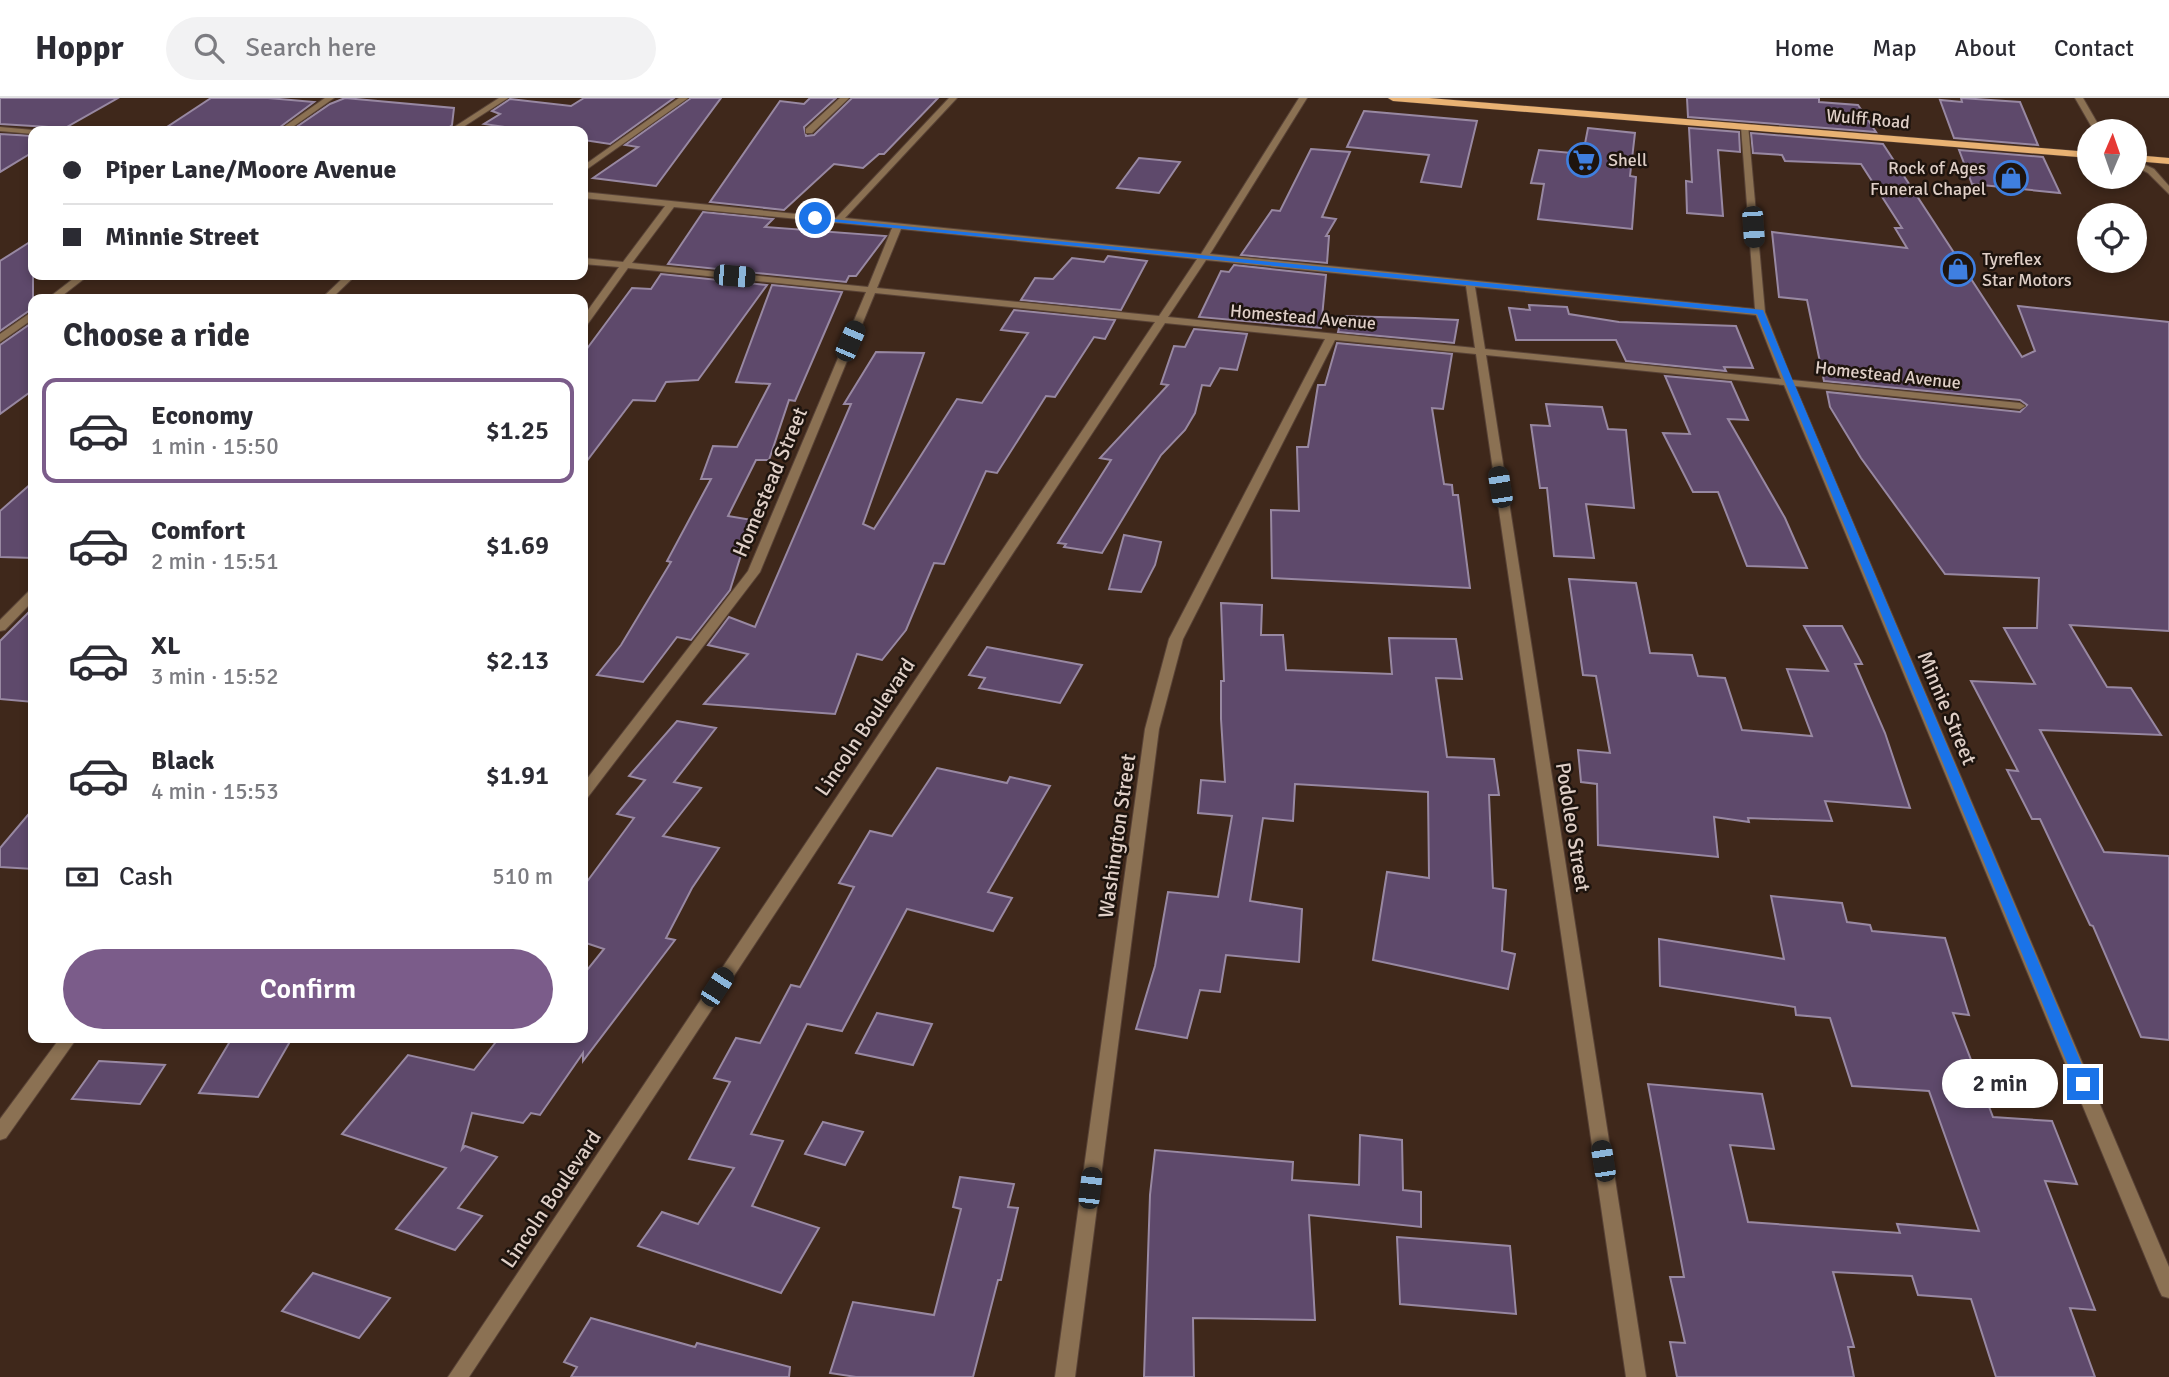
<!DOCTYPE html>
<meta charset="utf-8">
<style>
body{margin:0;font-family:Signika,sans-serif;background:#f2f2f3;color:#2b2b33;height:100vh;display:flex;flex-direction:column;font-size:26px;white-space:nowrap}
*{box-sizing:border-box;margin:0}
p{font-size:23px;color:#7c7c81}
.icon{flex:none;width:38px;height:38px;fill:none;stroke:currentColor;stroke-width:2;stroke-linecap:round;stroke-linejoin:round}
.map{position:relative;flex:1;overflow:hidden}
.drawer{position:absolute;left:28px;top:196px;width:560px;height:749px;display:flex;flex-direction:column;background:#fff;border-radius:14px;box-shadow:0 4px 10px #0003}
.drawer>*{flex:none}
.top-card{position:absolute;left:28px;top:28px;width:560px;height:154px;border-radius:14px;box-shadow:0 4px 10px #0003;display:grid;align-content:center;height:154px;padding:0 35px;background:#fff}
.needle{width:46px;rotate:2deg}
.tools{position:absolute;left:2077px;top:21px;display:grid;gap:14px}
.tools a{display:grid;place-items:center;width:70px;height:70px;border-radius:50%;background:#fff;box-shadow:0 4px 10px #0003;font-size:35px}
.end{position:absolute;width:32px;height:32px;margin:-16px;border:9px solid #1a73e8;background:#fff;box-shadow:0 0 0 4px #fff}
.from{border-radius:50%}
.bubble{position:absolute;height:49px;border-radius:24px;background:#fff;box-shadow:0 4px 10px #0003;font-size:23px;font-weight:600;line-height:49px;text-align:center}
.car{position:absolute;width:21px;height:42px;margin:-21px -10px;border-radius:9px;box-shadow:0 0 5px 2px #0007;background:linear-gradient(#222 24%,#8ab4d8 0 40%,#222 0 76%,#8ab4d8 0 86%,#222 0)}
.top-card b{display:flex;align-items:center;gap:24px;height:66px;font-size:26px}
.top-card b+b{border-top:2px solid #e1e1e2}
.top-card i{width:18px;height:18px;background:#2b2b33}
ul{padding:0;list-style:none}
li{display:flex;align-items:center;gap:21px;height:105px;margin:0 14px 10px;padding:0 21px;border:4px solid transparent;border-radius:14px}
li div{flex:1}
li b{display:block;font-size:26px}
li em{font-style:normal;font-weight:600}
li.current{border-color:#7b5c8a}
li>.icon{width:63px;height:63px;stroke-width:1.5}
h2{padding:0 35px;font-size:32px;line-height:84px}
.pay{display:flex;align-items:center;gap:18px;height:77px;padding:0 35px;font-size:26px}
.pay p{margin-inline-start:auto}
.button{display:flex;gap:14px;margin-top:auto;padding:14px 35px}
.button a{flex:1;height:80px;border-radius:42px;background:#7b5c8a;color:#fff;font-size:28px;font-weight:600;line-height:80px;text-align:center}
header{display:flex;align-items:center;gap:42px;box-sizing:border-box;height:98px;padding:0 35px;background:#fff;border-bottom:2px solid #e1e1e2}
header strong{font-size:33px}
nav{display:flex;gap:38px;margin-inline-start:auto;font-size:24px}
.search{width:490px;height:63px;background:#f2f2f3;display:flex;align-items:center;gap:18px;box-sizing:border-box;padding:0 24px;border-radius:38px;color:#7c7c81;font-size:26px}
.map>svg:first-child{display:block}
</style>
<header>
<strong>Hoppr</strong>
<div class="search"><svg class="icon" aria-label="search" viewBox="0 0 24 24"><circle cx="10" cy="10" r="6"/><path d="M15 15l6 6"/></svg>Search here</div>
<nav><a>Home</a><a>Map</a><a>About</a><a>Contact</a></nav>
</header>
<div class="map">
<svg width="2169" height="1279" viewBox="0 0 2169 1279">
<rect width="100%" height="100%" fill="#3f281b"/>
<g fill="#5e496b" stroke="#9888a2" stroke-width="2">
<polygon points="0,0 118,0 65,30 0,26"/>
<polygon points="211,0 268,0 314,4 276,32 161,33"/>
<polygon points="345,0 454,10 452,27 445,33 292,32 330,6"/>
<polygon points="584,0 674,0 610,46 583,42 583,33 534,33 484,26 500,16 492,13 510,1 571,8"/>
<polygon points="691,0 721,0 656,88 593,80 638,49 625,47"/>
<polygon points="810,0 836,0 804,29 806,38 814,37 852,0 938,0 884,56 879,56 863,70 834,66 784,112 710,104 780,3 804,6"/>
<polygon points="1687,0 1819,0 1819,4 1858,7 1876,34 1688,19"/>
<polygon points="1961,0 2020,4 2038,47 1954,40 1940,2 1962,4"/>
<polygon points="1364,13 1477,23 1461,89 1421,84 1429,57 1347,49"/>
<polygon points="1588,30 1635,35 1630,78 1636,79 1632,131 1538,121 1544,86 1531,85 1539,52 1583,56"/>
<polygon points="1689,30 1739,34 1740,54 1718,52 1723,118 1687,115 1686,83 1692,84"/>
<polygon points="1751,35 1883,46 2022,259 2035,253 2018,208 2169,224 2169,533 2070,527 2107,589 2131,590 2161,637 2040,632 2104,754 2169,758 2169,942 2141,939 2093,828 2090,827 2040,721 2032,721 2007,672 2018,673 1971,583 2035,586 2004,530 2037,530 2039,480 1945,476 1861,360 1830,309 1827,294 2020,314 2027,307 2020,302 1824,283 1807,202 1779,199 1772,134 1907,150 1895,130 1902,130 1861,66 1785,63 1782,57 1753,55"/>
<polygon points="0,36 33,38 33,54 0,74"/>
<polygon points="1311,51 1350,54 1322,119 1336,121 1326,138 1329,138 1327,165 1241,157 1272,112 1280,113"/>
<polygon points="1959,52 2043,59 2060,95 1972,86"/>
<polygon points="1139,60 1180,64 1159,95 1117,90"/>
<polygon points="703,114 773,121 765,129 886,138 856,178 849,178 846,184 668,166"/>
<polygon points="33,142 33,210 0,233 0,163"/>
<polygon points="1108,158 1147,163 1121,212 1021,202 1035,180 1053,181 1072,160 1104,164"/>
<polygon points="1234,167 1326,177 1321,230 1199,219 1221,173 1229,174"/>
<polygon points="661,176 767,187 698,282 666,284 655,303 633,302 583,368 583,256 632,190 651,191"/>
<polygon points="772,187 842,194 795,303 789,302 769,362 756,362 728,418 752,422 730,492 691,542 677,539 643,584 597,577 621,547 671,464 667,463 711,381 701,381 713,348 737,349 770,286 736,284"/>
<polygon points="1529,207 1567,209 1569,216 1619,224 1736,228 1753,270 1724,269 1726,273 1626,263 1616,242 1516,242 1509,210 1530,212"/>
<polygon points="1014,212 1115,222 1105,241 1094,239 1055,299 1046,298 997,375 986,373 944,466 934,465 906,532 882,562 857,556 835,616 704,606 748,556 708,547 729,519 755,529 851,306 844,306 876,254 924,255 863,426 874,431 957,301 982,305 1028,235 1001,232"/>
<polygon points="1342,218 1415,220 1458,222 1454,245 1338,234"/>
<polygon points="33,224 33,292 0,316 0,247"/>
<polygon points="1194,231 1247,236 1237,272 1220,270 1210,288 1202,287 1195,315 1185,332 1161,357 1102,455 1064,449 1066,446 1058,445 1111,362 1100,360 1168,287 1161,286 1174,248 1185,249"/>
<polygon points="1337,245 1452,256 1443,311 1432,310 1444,386 1452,387 1453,397 1458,397 1470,490 1272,480 1271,412 1299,413 1297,349 1308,349 1318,287 1325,287"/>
<polygon points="1665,278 1731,284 1748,322 1728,321 1785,420 1807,470 1747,468 1718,394 1693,394 1663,335 1690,336"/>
<polygon points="1546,306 1602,309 1608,331 1626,332 1634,410 1586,406 1594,460 1554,458 1547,390 1540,390 1531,327 1550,328"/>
<polygon points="33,384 33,460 0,459 0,413"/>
<polygon points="1124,437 1161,444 1155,467 1141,494 1109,491"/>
<polygon points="1569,481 1636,485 1650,555 1692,557 1698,578 1725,580 1742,632 1812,638 1787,571 1828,573 1804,528 1842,528 1862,566 1855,566 1885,635 1910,710 1825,703 1832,723 1748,720 1749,724 1714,719 1718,759 1598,747 1597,686 1581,684 1578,652 1610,655 1596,578 1583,577"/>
<polygon points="1221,505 1262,507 1261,537 1283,537 1286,572 1392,576 1389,540 1456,541 1462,581 1436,580 1447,659 1494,661 1499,697 1489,697 1493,790 1506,792 1502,853 1515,856 1508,891 1373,862 1387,774 1429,780 1428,694 1295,686 1293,723 1263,720 1250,803 1302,811 1299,864 1226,857 1220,894 1200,892 1187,940 1136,931 1155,868 1168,794 1218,799 1232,718 1198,715 1201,682 1225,684 1221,621 1221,583 1224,583"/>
<polygon points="33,510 33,604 0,601 0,543"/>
<polygon points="987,549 1082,567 1060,605 979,590 985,580 969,577"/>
<polygon points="677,623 716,630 674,684 701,690 663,738 719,750 692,790 666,840 675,842 583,963 583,955 540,1017 531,1015 523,1025 472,1015 462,1051 465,1048 497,1059 458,1110 482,1118 455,1152 396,1131 446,1070 342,1036 408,957 474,972 499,940 583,940 583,877 604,851 583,844 583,789 634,720 617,716 645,682 629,678"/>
<polygon points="937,670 1007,685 1010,679 1050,688 988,794 1012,800 993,833 907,811 842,933 807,926 751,1036 783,1043 752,1108 819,1130 781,1195 638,1148 662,1114 698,1126 734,1070 689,1061 730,984 714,980 736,940 760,945 791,887 800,889 854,789 839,785 870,733 892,738"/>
<polygon points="33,711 33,771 0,769 0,750"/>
<polygon points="1771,798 1842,805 1847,824 1870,827 1872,833 1945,840 1969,917 1953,915 1993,1019 2052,1023 2077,1086 2045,1083 2095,1212 2070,1210 2095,1279 1996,1279 1971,1201 1918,1197 1912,1178 1833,1174 1854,1249 1848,1249 1854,1279 1677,1279 1670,1244 1685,1245 1670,1179 1684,1179 1648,986 1762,996 1774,1051 1730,1047 1748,1124 1900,1135 1897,1126 1979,1133 1929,993 1852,988 1830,920 1796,917 1795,909 1660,888 1659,841 1784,861"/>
<polygon points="877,915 932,926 913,967 856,955"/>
<polygon points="232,940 292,940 258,999 199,995"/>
<polygon points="99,963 165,967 140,1006 72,1001"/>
<polygon points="823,1024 863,1034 845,1067 805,1056"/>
<polygon points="1360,1037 1402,1042 1403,1092 1421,1094 1421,1129 1309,1117 1315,1222 1193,1220 1194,1279 1144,1279 1150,1097 1155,1052 1293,1064 1292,1082 1359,1087"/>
<polygon points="960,1079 1014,1086 1008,1109 1018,1110 1001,1182 998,1182 973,1279 856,1279 830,1275 853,1204 934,1217 961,1111 953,1109"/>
<polygon points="1397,1139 1510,1148 1516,1216 1400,1206"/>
<polygon points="313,1175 390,1200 359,1240 282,1213"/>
<polygon points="591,1220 695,1249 697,1245 790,1269 789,1279 571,1279 577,1269 564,1264"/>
</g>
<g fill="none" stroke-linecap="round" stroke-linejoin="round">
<g stroke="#594337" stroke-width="2">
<g id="minor">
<polygon points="325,0 334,0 287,33 278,33"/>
<polygon points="499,0 508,0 457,33 448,33"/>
<polygon points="679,0 688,0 583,74 583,68"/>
<polygon points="840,0 849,0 812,35 806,35 806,31"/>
<path d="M949 0H957L845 120 1201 156 1299 0H1307L1210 156 1755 211 1741 29 1748 27 1765 214 1792 282 2020 305 2025 308 2020 311 1795 288 2169 1169V1200L2162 1198 2159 1192 1784 287 1486 257 1646 1279H1626L1476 256 1335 242 1183 541 1159 631 1075 1279H1055L1145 631 1169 541 1325 241 1165 225 469 1279H448L1155 224 875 195 760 474 588 699 583 701V686L748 473 866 194 628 170 587 227 583 228V219L619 169 583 166V160L623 164 665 108 583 100V94L836 120ZM674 109 892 130 868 189 632 165ZM901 131 1197 161 1159 218 877 190ZM1206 162 1466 188 1475 250 1168 219ZM1475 189 1756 217 1781 281 1485 251Z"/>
<polygon points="0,29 33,32 37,33 33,33 33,36 0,33"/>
<polygon points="78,177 89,177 58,201 47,201"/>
<polygon points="346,177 356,177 331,201 321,201"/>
<polygon points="33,213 33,221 0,244 0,236"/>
<polygon points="33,492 33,503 5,532 0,533 0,522 29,493"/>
<polygon points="60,940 77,940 6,1040 0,1042 0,1021"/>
</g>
</g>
<g stroke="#594337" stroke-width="2">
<g id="tertiary">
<polygon points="2075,0 2083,0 2102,33 2094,33"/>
<polygon points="2135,62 2154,71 2169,88 2169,96 2148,75 2135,68"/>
</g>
</g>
<g stroke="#594337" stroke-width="1">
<g id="primary">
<polygon points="1388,0 1429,0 2090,54 2090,60 1393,3"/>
<polygon points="2135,57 2169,60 2169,66 2135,63"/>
</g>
</g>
<use href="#minor" fill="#8b7153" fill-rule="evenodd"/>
<use href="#tertiary" fill="#8b7153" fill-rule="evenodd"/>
<use href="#primary" fill="#e9b273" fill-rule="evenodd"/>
</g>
<polygon fill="#1a73e8" points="812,119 1763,212 2090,986 2088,990 2078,990 2076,986 1757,216 815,122"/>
<defs>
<g id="supermarket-ring" transform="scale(1.75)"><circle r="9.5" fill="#1e140e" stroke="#3f7fe0" stroke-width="1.5"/><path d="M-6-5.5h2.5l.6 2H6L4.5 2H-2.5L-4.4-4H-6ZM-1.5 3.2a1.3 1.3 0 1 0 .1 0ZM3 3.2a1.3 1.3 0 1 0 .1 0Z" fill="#3f7fe0"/></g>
<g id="shop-ring" transform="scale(1.75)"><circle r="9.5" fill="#1e140e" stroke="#3f7fe0" stroke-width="1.5"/><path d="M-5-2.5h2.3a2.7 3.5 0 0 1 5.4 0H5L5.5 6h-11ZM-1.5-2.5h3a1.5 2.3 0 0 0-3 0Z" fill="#3f7fe0"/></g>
</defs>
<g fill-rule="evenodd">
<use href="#supermarket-ring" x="1584" y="62"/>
<use href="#shop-ring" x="2011" y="80"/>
<use href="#shop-ring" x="1958" y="171"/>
</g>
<g text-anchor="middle" stroke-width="5" stroke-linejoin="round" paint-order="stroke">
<g font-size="18" fill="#dfcfc7" stroke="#1e140e">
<text transform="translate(1868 21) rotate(5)" y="6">Wulff Road</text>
<text transform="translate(1303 219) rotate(5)" y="6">Homestead Avenue</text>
<text transform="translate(1888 277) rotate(6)" y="6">Homestead Avenue</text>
</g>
<g font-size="18" fill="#dfcfc7" stroke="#1e140e" text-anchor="start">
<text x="1608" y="68">Shell</text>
<text x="1986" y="76" text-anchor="end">Rock of Ages<tspan x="1986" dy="21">Funeral Chapel</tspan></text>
<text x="1982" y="167">Tyreflex<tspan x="1982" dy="21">Star Motors</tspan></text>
</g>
<g font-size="21" fill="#dfcfc7" stroke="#1e140e">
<text transform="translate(770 384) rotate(-67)" y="7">Homestead Street</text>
<text transform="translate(1947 610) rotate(67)" y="7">Minnie Street</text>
<text transform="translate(865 629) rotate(-56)" y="7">Lincoln Boulevard</text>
<text transform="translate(1573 729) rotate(81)" y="7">Podoleo Street</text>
<text transform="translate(1117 738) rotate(-82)" y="7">Washington Street</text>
<text transform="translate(551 1101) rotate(-56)" y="7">Lincoln Boulevard</text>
</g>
</g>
</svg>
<div class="tools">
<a><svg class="needle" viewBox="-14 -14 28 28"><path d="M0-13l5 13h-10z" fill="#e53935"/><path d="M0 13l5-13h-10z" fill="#7c7c81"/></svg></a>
<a><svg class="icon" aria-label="locate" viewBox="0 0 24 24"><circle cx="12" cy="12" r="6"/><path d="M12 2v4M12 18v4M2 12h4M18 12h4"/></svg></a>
</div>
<i class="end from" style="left:815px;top:120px"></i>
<i class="end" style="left:2083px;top:986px"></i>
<div class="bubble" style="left:1942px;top:961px;width:116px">2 min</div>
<i class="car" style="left:1753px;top:129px;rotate:176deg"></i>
<i class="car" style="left:734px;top:178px;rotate:95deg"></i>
<i class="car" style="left:850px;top:243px;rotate:23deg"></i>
<i class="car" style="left:1500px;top:389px;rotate:351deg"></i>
<i class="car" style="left:717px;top:889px;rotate:33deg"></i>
<i class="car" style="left:1603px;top:1063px;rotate:351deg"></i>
<i class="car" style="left:1090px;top:1090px;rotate:7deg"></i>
<div class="top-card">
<b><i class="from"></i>Piper Lane/Moore Avenue</b>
<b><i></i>Minnie Street</b>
</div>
<section class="drawer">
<h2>Choose a ride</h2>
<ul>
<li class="current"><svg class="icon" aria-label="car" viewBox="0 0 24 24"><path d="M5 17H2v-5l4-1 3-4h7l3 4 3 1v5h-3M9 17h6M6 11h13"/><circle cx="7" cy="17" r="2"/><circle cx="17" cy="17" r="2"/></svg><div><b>Economy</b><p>1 min · 15:50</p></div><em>$1.25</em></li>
<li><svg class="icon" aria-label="car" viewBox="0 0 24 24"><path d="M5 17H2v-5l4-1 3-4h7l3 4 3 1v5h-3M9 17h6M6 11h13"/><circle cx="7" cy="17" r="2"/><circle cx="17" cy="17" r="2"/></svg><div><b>Comfort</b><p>2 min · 15:51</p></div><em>$1.69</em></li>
<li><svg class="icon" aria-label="car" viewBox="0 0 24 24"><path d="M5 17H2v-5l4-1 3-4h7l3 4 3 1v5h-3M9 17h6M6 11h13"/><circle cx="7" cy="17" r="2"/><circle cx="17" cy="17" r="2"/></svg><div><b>XL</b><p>3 min · 15:52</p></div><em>$2.13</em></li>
<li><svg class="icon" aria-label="car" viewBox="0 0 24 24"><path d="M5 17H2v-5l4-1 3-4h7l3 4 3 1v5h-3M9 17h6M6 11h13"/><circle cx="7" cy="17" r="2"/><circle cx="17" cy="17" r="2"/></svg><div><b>Black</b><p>4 min · 15:53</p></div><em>$1.91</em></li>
</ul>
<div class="pay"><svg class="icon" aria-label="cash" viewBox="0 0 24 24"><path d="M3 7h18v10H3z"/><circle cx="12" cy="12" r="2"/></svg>Cash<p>510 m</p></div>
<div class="button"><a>Confirm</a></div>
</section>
</div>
